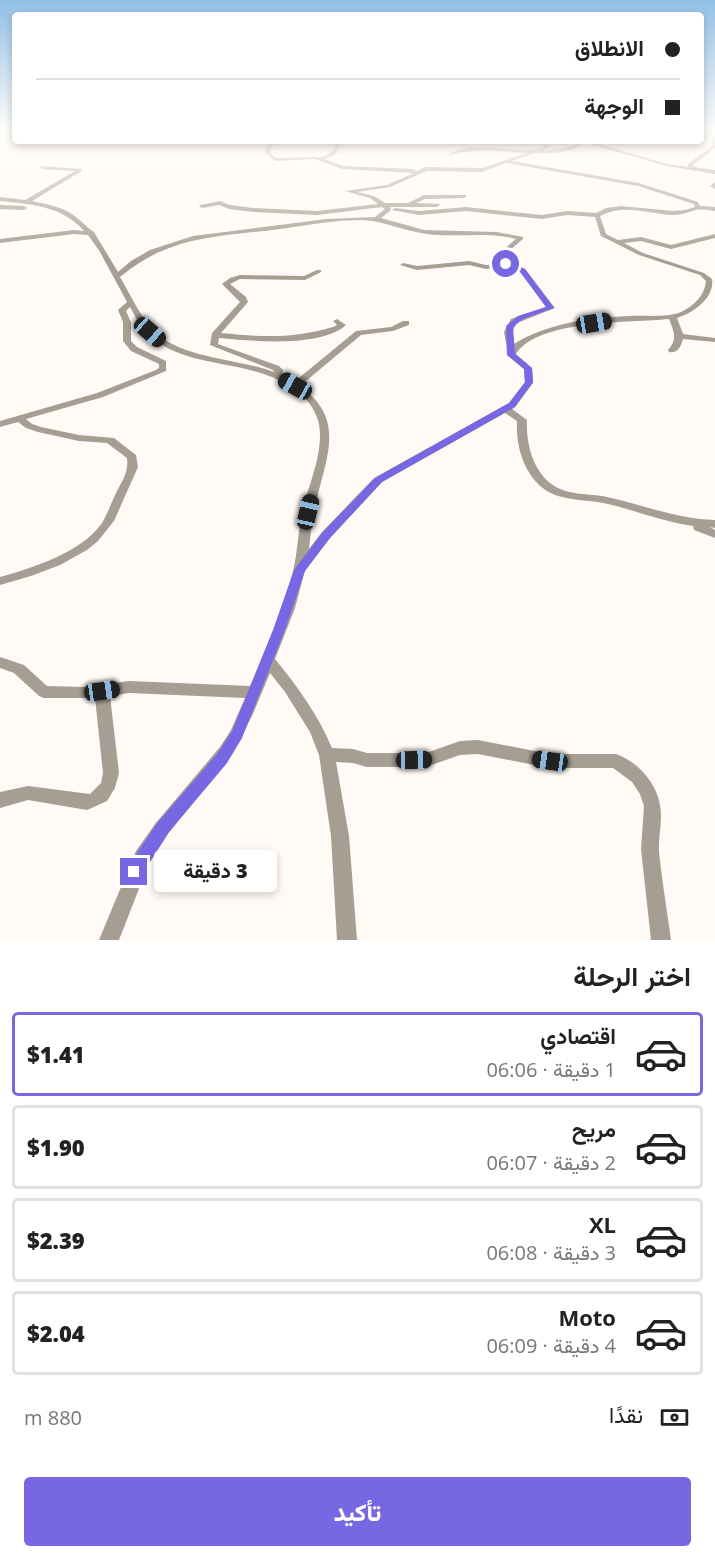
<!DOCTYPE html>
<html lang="ar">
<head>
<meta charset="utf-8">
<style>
	:root { --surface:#fff; --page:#f6f6f6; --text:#222; --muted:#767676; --line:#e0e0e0; --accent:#7867e2 }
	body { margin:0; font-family:"Open Sans",Vazirmatn,sans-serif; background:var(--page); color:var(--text); direction:rtl; height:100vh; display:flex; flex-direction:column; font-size:22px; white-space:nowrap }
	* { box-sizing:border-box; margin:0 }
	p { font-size:20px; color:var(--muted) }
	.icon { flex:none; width:33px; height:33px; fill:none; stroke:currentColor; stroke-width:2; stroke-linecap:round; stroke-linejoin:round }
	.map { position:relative; height:940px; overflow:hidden; direction:ltr }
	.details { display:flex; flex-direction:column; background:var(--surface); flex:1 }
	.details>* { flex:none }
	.guide { position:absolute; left:12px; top:12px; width:692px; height:132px; border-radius:6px; box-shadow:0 3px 9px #0003; direction:rtl; display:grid; align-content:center; height:132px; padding:0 24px; background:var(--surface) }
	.end { position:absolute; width:27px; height:27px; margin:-14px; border:8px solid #7867e2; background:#fff; box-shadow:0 0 0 3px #fff }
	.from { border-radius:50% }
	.bubble { position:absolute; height:42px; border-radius:6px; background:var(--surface); box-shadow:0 3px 9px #0003; font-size:20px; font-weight:800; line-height:42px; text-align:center; direction:rtl }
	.car { position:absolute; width:18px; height:36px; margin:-18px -9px; border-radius:8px; box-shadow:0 0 4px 2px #0007; background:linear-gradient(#222 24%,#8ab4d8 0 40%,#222 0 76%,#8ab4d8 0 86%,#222 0) }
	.guide b { display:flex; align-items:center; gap:21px; height:57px; font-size:22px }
	.guide b+b { border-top:2px solid var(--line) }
	.guide i { width:15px; height:15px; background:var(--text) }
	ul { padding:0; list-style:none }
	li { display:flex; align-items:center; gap:18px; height:84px; margin:0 12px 9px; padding:0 12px; border:3px solid var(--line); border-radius:6px }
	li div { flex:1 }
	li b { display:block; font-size:22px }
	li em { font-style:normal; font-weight:800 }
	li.active { border-color:var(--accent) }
	li>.icon { width:54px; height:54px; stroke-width:1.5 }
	h2 { padding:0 24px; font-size:27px; line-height:72px }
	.pay { display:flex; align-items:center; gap:15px; height:66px; padding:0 24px; font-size:22px }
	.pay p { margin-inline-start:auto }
	.cta { display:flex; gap:12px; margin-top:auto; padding:12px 24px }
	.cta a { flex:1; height:69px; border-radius:6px; background:var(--accent); color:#fff; font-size:24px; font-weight:800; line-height:69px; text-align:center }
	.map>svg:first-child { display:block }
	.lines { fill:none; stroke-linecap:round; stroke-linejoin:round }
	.minor { fill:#a79e93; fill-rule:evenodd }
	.route { fill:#7867e2 }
</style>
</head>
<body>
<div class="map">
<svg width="715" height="940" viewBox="0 0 715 940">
	<rect width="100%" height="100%" fill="#fffaf5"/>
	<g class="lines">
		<path class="minor" d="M700,137H715V148L693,165L694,167L715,170V174L667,166L585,143L572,150L555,153H535L512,161L639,183L698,202L700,206L715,207V211C709,210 702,209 696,210C688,212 682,215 674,215C648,214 625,203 600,216L606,234L618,240L641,237L671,245L715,234V238L671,249L641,241L624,243L643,253L704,273L712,279C715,298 693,313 677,318L683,334L715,338V342L683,339C681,346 678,354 669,352L668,350C678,339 674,332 669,319C632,323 538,319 516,354L532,368L533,383L515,407L512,409L527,420C526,442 532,468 550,483C566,496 588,493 607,497C644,505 677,519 715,520V528L710,527L715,530V538L694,530L693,526C664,522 637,511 608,504C592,500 575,501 558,496C528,487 515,450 517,421L505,413L382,482L330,538L305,570L295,608L275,659C298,687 318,715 332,748L353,749L367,753H426L460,741L478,740L550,754H616C638,762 656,782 660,805C663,820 658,837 659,852C662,881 667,911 671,940H651L641,849L644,806L640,794L632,782L613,768H550L478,754L460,755L426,767H367L353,763L336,762L349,836L357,940H337L331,836L319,755L310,732L285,692L270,673L252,716L231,756L167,835L149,863L119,940H99L136,851L155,824L220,747L231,730L245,698L129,693L110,696L119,773L115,788L107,801L87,810L28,800L0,808V792L28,786L90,794L101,783L103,773L95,698H44L39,696L14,673L0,668V657L24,665L47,686L86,687L129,681L250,686C266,649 283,612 293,571C298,551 298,529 303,508C310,481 328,441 316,415C305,388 271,375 246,369C213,361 173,359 148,334C140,327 135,316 130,307L126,311L131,322V341L137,347L166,361V371L103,397L26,419L32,424L41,427L79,435L114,438L136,455L138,467L114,521L98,541L87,550L60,565L31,576L0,585V577C33,568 82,552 102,523C108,513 111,503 116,493C122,481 129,472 127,458L107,443L79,441L38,432L26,428L18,422L0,427V421L97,393L156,370L159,368V364L131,351L123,341V322L118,310L127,302L100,252L88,235L74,234L0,243V239L74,230L84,231C63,206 30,204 0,201V197L25,200L75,171L42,169L40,166L82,169V171L32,201C45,204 59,206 70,213C79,218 86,227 94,232L118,272L131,261L150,250L193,236L326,219L375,217L385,209L382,207L317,215L254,212L229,209L219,205L202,208L199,206L200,205L220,201L230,205L254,208L317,211L378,204L370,198L345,191L387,185L414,173L343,169L315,159L275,161L265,152C267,144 271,141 279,141L271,147L269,152L276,158L315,157C324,159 331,153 336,146L333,141H337L340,146L335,155L324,159L343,166L414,169L416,171L426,167L482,168L527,153C500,151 476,148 450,155L448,154C480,138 514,157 545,147L537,141H542L551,147L543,151L569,147L581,141H589L667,164L688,167V164L711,147L712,139H700ZM506,163L638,186L694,204L695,207L685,210L673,211L621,206L606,208L596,213L567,211L542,215L466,207L419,211L395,208L392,210L419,215L466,211L542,219L567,215L595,217L601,236L639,255L700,275L706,281C705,295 694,306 681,312C666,318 647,315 631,316C593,317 547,323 514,344L512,332L517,323L555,308L525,269L512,262L510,250L523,239V237L497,232L424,230L381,218L391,210L390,207H437L440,205L439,204L416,203L425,199L464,198L466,197V195H424L408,203H385L374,196L357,192L390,187L427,171L482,172ZM363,220C387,222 404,231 427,234C457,238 487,231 516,239L504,249L505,263L486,265L469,261L417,266L403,263L400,265L417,270L469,265L486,269L512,266L521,271L546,307L511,319L504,332L508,353L507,355L524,369L525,383L509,403L374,478L322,532L309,549C311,531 313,512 318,494C329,451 343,417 300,386L361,335L393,331L409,325V321H403L391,327L356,331L294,382L282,375L283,370L279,366L218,344L219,338C251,341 321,348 346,325L337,319L333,321L337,325L333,327C293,339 262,337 221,333L248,302L246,297L230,284L240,279L305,280L321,272V270H317L304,276L240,275L230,278L222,284L240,302L212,333L210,345L273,370L274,372C237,358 179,359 152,329C139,314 130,294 120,277C170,235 220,237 280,229C308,225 335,220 363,220Z
			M715,182V189L710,186Z
			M0,205L24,206L27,208L24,210L0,209Z"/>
	</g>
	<linearGradient id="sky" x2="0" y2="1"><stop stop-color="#92bfe6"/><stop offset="0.5" stop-color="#fffdfa"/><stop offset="1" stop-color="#fffdfa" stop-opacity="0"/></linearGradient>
	<rect width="715" height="261" fill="url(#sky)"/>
	<path class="route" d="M506,262L525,269L554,308L523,319L513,327L515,354L532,368L533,382L515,407L382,482L330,538L305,571L285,630L242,738L227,763L169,832L140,878L134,880L128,878L126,872L128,866L158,822L217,754L232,731L273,630L294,570L322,533L375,478L509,403L525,382L524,369L507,355L506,326L518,316L546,307L520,272L503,265Z"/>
</svg>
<i class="end from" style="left:506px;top:264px"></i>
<i class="end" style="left:134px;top:872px"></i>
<div class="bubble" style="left:154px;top:850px;width:123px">3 دقيقة</div>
<i class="car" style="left:594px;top:323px;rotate:81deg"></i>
<i class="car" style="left:150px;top:332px;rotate:131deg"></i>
<i class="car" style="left:295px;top:386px;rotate:299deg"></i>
<i class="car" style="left:308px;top:512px;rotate:13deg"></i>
<i class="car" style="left:102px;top:691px;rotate:82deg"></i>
<i class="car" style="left:414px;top:760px;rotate:89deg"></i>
<i class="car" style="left:550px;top:761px;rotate:278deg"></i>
<div class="guide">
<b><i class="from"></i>الانطلاق</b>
<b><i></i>الوجهة</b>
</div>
</div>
<section class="details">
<h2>اختر الرحلة</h2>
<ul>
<li class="active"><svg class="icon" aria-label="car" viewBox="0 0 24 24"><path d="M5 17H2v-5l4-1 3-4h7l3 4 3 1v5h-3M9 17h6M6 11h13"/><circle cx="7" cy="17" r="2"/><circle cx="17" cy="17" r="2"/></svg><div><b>اقتصادي</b><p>1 دقيقة · 06:06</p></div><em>$1.41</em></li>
<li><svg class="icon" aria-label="car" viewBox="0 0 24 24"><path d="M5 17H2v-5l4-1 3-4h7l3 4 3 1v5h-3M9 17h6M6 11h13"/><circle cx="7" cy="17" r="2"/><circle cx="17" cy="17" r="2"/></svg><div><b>مريح</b><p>2 دقيقة · 06:07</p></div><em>$1.90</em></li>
<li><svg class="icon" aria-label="car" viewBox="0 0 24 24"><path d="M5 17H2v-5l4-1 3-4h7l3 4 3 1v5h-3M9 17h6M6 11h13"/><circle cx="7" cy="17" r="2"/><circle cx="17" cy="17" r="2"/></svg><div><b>XL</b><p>3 دقيقة · 06:08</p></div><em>$2.39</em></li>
<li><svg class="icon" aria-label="car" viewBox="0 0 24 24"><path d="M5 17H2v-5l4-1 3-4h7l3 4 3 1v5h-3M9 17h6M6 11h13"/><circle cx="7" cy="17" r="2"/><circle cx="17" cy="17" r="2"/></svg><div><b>Moto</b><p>4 دقيقة · 06:09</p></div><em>$2.04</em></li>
</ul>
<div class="pay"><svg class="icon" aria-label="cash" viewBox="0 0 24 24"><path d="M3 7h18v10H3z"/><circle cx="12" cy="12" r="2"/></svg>نقدًا<p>880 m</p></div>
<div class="cta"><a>تأكيد</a></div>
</section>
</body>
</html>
